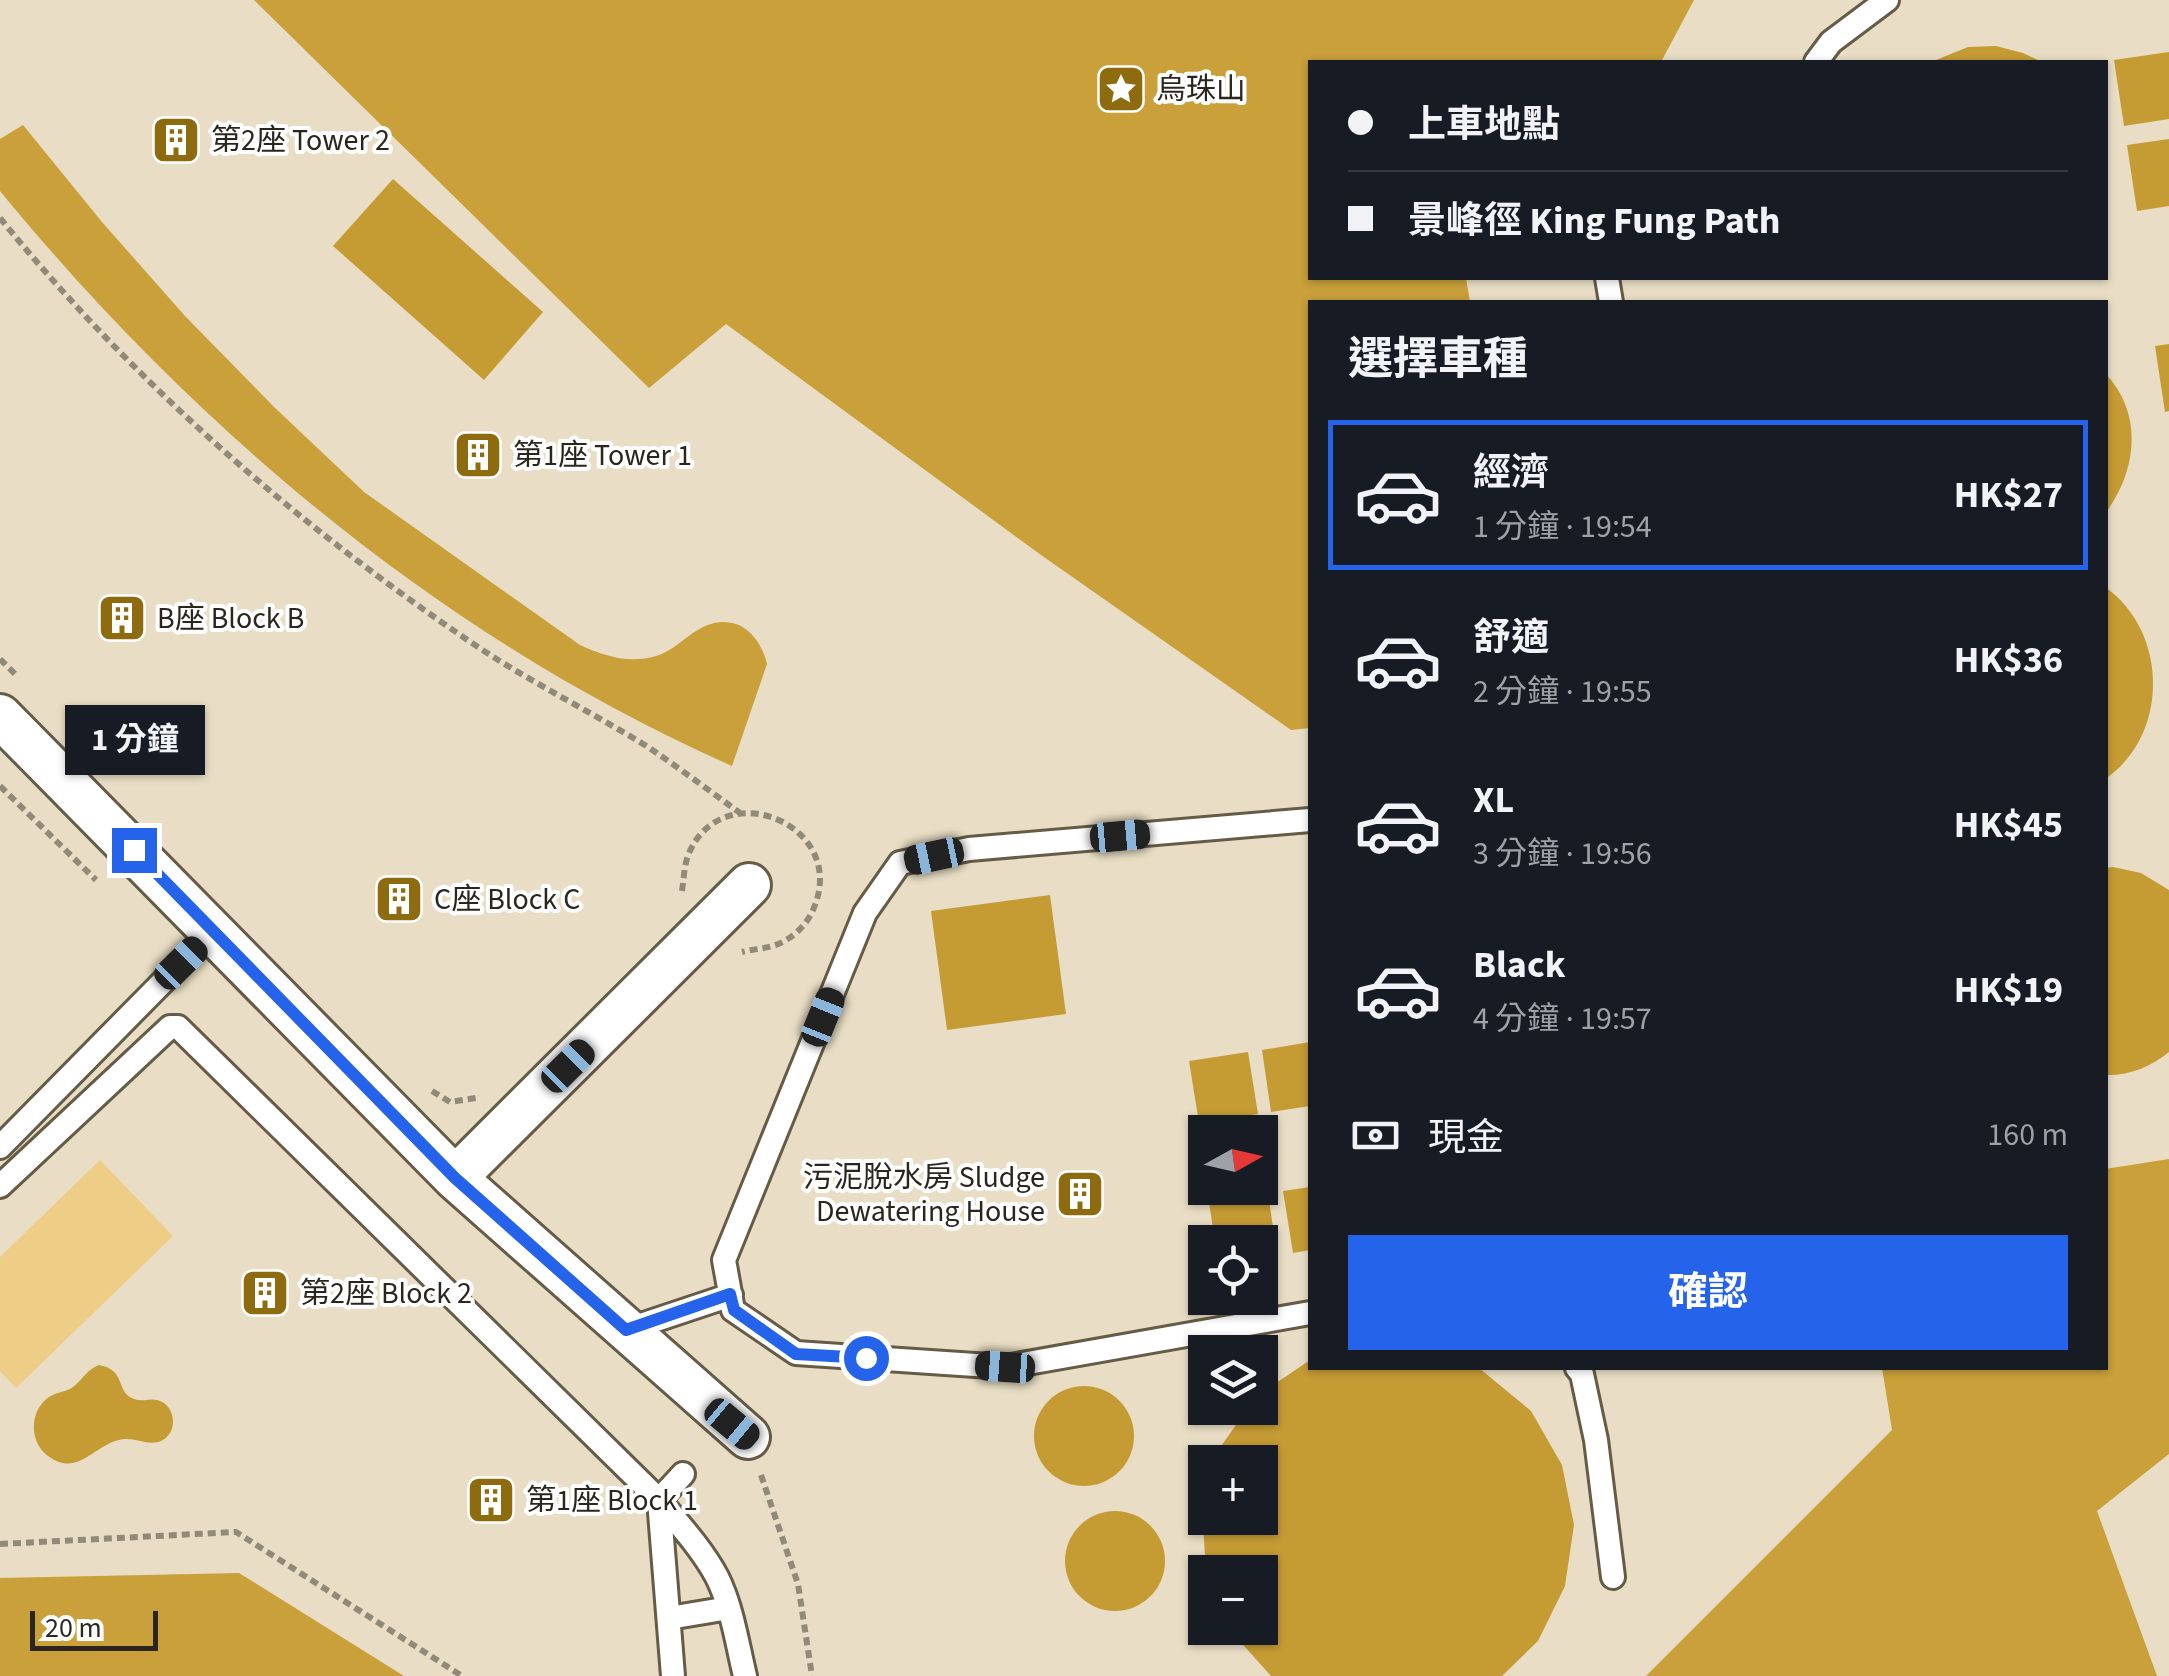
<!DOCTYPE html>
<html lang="zh-TW">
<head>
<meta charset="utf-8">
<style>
	:root { --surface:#171b24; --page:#242831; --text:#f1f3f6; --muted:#9ea1a6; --line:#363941; --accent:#2563eb }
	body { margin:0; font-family:"Source Sans 3","Noto Sans TC",sans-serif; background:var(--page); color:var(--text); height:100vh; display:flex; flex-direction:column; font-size:38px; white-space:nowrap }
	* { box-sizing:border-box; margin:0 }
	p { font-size:32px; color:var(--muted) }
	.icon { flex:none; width:55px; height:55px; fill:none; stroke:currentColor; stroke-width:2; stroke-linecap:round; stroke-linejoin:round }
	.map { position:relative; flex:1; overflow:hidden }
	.panel { position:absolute; left:1308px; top:300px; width:800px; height:1070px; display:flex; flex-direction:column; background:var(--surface); border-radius:0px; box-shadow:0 2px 8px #0004 }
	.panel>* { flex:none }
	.hud { position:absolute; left:1308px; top:60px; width:800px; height:220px; border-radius:0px; box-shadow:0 2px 8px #0004; display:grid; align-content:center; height:220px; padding:0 40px; background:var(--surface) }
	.needle { width:65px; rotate:82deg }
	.tools { position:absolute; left:1188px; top:1115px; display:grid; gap:20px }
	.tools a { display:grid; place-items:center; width:90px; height:90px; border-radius:0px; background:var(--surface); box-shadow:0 2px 8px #0004; font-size:50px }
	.scale { position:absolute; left:30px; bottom:25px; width:128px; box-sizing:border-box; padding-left:10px; border:5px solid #2b261d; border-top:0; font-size:28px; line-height:35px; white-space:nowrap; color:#2b261d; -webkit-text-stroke:8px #fff; paint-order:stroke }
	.end { position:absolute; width:45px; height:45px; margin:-22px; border:12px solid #2563eb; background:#fff; box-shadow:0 0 0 5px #fff }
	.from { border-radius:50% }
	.bubble { position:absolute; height:70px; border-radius:0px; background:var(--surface); box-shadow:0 2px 8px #0004; font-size:32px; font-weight:700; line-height:70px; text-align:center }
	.car { position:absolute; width:30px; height:60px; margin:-30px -15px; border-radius:12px; box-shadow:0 0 8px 2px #0007; background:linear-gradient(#222 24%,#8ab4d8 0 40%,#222 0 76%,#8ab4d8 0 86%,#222 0) }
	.hud b { display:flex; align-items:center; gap:35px; height:95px; font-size:38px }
	.hud b+b { border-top:2px solid var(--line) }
	.hud i { width:25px; height:25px; background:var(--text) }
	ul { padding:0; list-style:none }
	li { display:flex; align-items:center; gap:30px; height:150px; margin:0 20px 15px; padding:0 20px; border:5px solid transparent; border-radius:0px }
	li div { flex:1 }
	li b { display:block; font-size:38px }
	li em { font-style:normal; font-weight:700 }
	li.on { border-color:var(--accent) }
	li>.icon { width:90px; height:90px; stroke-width:1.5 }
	h2 { padding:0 40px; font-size:45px; line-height:120px }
	.pay { display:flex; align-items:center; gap:25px; height:110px; padding:0 40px; font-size:38px }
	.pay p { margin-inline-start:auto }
	.action { display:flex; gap:20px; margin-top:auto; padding:20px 40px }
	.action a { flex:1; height:115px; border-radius:0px; background:var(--accent); color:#fff; font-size:40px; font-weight:700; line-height:115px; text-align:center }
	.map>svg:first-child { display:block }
	.green { fill:#eecd86 }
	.forest { fill:#c9a03a }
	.water { fill:#c59b34 }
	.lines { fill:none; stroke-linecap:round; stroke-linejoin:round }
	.lane-casing { stroke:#655b46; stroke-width:28 }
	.street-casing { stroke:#655b46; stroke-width:48 }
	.path { stroke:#928a78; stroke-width:6; stroke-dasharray:8 5; stroke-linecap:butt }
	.lane { stroke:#fff; stroke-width:22 }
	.street { stroke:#fff; stroke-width:42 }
	.route { stroke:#2563eb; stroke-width:12 }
	.labels { text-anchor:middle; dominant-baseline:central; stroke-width:8; stroke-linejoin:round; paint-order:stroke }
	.poi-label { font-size:30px; fill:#2b261d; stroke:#fff; text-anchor:start }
</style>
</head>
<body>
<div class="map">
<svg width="2169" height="1676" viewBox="0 0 2169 1676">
	<rect width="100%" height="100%" fill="#e9dec5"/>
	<path class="green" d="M100,1160L173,1236L16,1388L0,1371V1257Z"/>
	<path class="forest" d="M254,0H1694L1661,62H1310V278H1466L1470,302H1310V728L1291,730L1041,555L726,324L649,388Z
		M23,125L102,222L185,316L273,406L364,492L580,645C604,656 629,664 656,656C677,650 690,630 711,624C741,615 761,638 767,664L732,766C446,640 197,431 0,191V139Z
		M2169,1159V1454L2097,1511L2157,1676H1646L1892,1430L1882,1368H2105V1169Z
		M239,1573L404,1676H0V1578Z"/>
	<path class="water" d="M1996,46L2023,53L2042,62H1931L1968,47Z
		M2169,52V119L2124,126L2114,60Z
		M2169,139V206L2137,211L2127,145Z
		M393,179L543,312L484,380L333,246Z
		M2169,344V411L2165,412L2155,346Z
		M2105,373C2144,414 2137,471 2105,514Z
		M2105,587C2169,632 2169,736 2105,779Z
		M2113,867L2141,873L2169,890V1052C2151,1067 2128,1076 2105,1075V868Z
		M1050,895L1066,1014L947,1030L931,911Z
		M1310,1042V1106L1271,1112L1262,1050Z
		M1248,1052L1258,1114L1199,1123L1189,1061Z
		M1310,1187V1250L1293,1253L1283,1191Z
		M1268,1193L1277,1255L1260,1258V1242H1215L1209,1202Z
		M1310,1360V1368H1479L1531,1411L1562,1465L1574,1525L1565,1586L1538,1641L1502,1676H1271L1228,1628H1260V1572H1206L1202,1508L1205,1496V1518H1260V1462H1215L1219,1449L1248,1408H1260V1394Z
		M99,1365C127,1370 115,1392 134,1399C142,1402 150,1398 157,1400C176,1404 179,1433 161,1441C149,1446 137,1438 124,1439C95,1442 79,1479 48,1456C29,1442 29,1411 49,1397C55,1393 63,1392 70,1389C82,1382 85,1370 99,1365Z
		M1034 1436a50 50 0 1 1 100 0a50 50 0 1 1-100 0Z
		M1065 1561a50 50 0 1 1 100 0a50 50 0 1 1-100 0Z"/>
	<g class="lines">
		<g class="lane-casing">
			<path id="lane" d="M1816,62L1831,42L1887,0
				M1607,278L1611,302
				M1310,820L969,849L900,863L865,913L724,1260L733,1310L796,1353L1005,1367L1310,1313
				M0,1147L214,930
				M0,1186L170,1027H178L659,1500C679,1524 702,1549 717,1577C732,1607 737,1643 745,1676
				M626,1330L731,1295
				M1577,1368L1582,1374L1596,1440L1613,1577
				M669,1618L729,1608
				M673,1676L659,1500L683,1474"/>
		</g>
		<g class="street-casing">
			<path id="street" d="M0,716L455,1178L748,1437
				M455,1178L749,885"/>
		</g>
		<path class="path" d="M0,218C134,383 296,524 472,643C528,681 590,711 648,747C679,768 710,791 740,813
			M0,659L17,676
			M0,786L96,880
			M682,891C684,878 684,865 689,853C723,774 846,824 815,905C810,919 800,932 786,940C772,949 757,948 742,952
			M432,1091L450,1102L476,1098
			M761,1475L798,1584L812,1676
			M0,1544L236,1532L462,1676"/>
		<use href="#lane" class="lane"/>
		<use href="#street" class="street"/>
	</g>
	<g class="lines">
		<path class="route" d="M134,850L455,1178L626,1330L730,1294L734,1310L796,1354L866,1358"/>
	</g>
	<defs>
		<g id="sight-square" transform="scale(2.5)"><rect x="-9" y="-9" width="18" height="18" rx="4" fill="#8d6b0e" stroke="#fff"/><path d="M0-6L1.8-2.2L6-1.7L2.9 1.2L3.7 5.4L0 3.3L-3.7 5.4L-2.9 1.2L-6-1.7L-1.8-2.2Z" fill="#fff"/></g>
		<g id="building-square" transform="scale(2.5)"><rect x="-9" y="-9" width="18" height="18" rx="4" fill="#8d6b0e" stroke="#fff"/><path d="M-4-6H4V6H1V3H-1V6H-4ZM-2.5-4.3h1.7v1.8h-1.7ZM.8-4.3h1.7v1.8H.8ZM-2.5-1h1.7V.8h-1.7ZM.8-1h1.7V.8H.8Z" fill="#fff"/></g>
	</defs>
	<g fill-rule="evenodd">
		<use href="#sight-square" x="1121" y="89"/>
		<use href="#building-square" x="176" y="140"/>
		<use href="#building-square" x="478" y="455"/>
		<use href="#building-square" x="122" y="618"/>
		<use href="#building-square" x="399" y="899"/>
		<use href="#building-square" x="1080" y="1194"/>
		<use href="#building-square" x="265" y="1293"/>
		<use href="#building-square" x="491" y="1500"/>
	</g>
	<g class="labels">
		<g class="poi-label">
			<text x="1156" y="89">烏珠山</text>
			<text x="211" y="140">第2座 Tower 2</text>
			<text x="513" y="455">第1座 Tower 1</text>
			<text x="157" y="618">B座 Block B</text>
			<text x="434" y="899">C座 Block C</text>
			<text x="1045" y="1177" text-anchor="end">污泥脫水房 Sludge<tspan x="1045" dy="34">Dewatering House</tspan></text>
			<text x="300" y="1293">第2座 Block 2</text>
			<text x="526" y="1500">第1座 Block 1</text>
		</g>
	</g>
</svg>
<div class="tools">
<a><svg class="needle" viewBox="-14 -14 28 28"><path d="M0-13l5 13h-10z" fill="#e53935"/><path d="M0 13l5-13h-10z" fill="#9ea1a6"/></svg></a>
<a><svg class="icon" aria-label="locate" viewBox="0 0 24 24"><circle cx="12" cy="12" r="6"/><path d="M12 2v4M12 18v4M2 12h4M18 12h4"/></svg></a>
<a><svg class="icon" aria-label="layers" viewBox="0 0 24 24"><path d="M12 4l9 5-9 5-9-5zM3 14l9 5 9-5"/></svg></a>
<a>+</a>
<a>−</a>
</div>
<div class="scale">20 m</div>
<i class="end from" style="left:866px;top:1358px"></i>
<i class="end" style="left:134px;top:850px"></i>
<div class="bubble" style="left:65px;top:705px;width:140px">1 分鐘</div>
<i class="car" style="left:1120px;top:836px;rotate:85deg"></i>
<i class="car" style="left:934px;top:856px;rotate:258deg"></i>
<i class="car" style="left:181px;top:963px;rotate:45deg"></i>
<i class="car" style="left:823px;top:1017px;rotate:22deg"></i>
<i class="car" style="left:568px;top:1066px;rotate:45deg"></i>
<i class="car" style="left:1005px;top:1367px;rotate:274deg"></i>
<i class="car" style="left:732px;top:1424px;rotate:130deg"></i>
<div class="hud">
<b><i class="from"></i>上車地點</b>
<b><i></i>景峰徑 King Fung Path</b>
</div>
<section class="panel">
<h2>選擇車種</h2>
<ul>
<li class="on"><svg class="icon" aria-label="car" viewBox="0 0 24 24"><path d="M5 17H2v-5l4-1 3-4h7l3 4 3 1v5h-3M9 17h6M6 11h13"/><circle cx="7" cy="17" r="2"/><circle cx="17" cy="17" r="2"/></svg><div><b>經濟</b><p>1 分鐘 · 19:54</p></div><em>HK$27</em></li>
<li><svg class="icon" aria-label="car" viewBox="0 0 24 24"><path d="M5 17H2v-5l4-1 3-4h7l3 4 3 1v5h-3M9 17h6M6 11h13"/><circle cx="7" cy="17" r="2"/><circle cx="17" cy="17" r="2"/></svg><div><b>舒適</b><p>2 分鐘 · 19:55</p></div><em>HK$36</em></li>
<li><svg class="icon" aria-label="car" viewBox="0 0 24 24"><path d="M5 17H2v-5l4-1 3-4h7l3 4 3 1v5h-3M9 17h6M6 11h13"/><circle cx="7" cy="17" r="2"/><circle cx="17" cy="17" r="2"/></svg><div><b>XL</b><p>3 分鐘 · 19:56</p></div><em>HK$45</em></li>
<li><svg class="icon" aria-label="car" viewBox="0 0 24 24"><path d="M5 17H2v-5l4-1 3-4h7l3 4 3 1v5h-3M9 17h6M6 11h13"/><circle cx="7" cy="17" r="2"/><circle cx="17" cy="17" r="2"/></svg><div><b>Black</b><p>4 分鐘 · 19:57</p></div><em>HK$19</em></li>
</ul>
<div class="pay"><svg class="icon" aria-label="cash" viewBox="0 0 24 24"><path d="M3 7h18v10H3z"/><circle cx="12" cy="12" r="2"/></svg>現金<p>160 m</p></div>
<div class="action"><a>確認</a></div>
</section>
</div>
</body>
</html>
